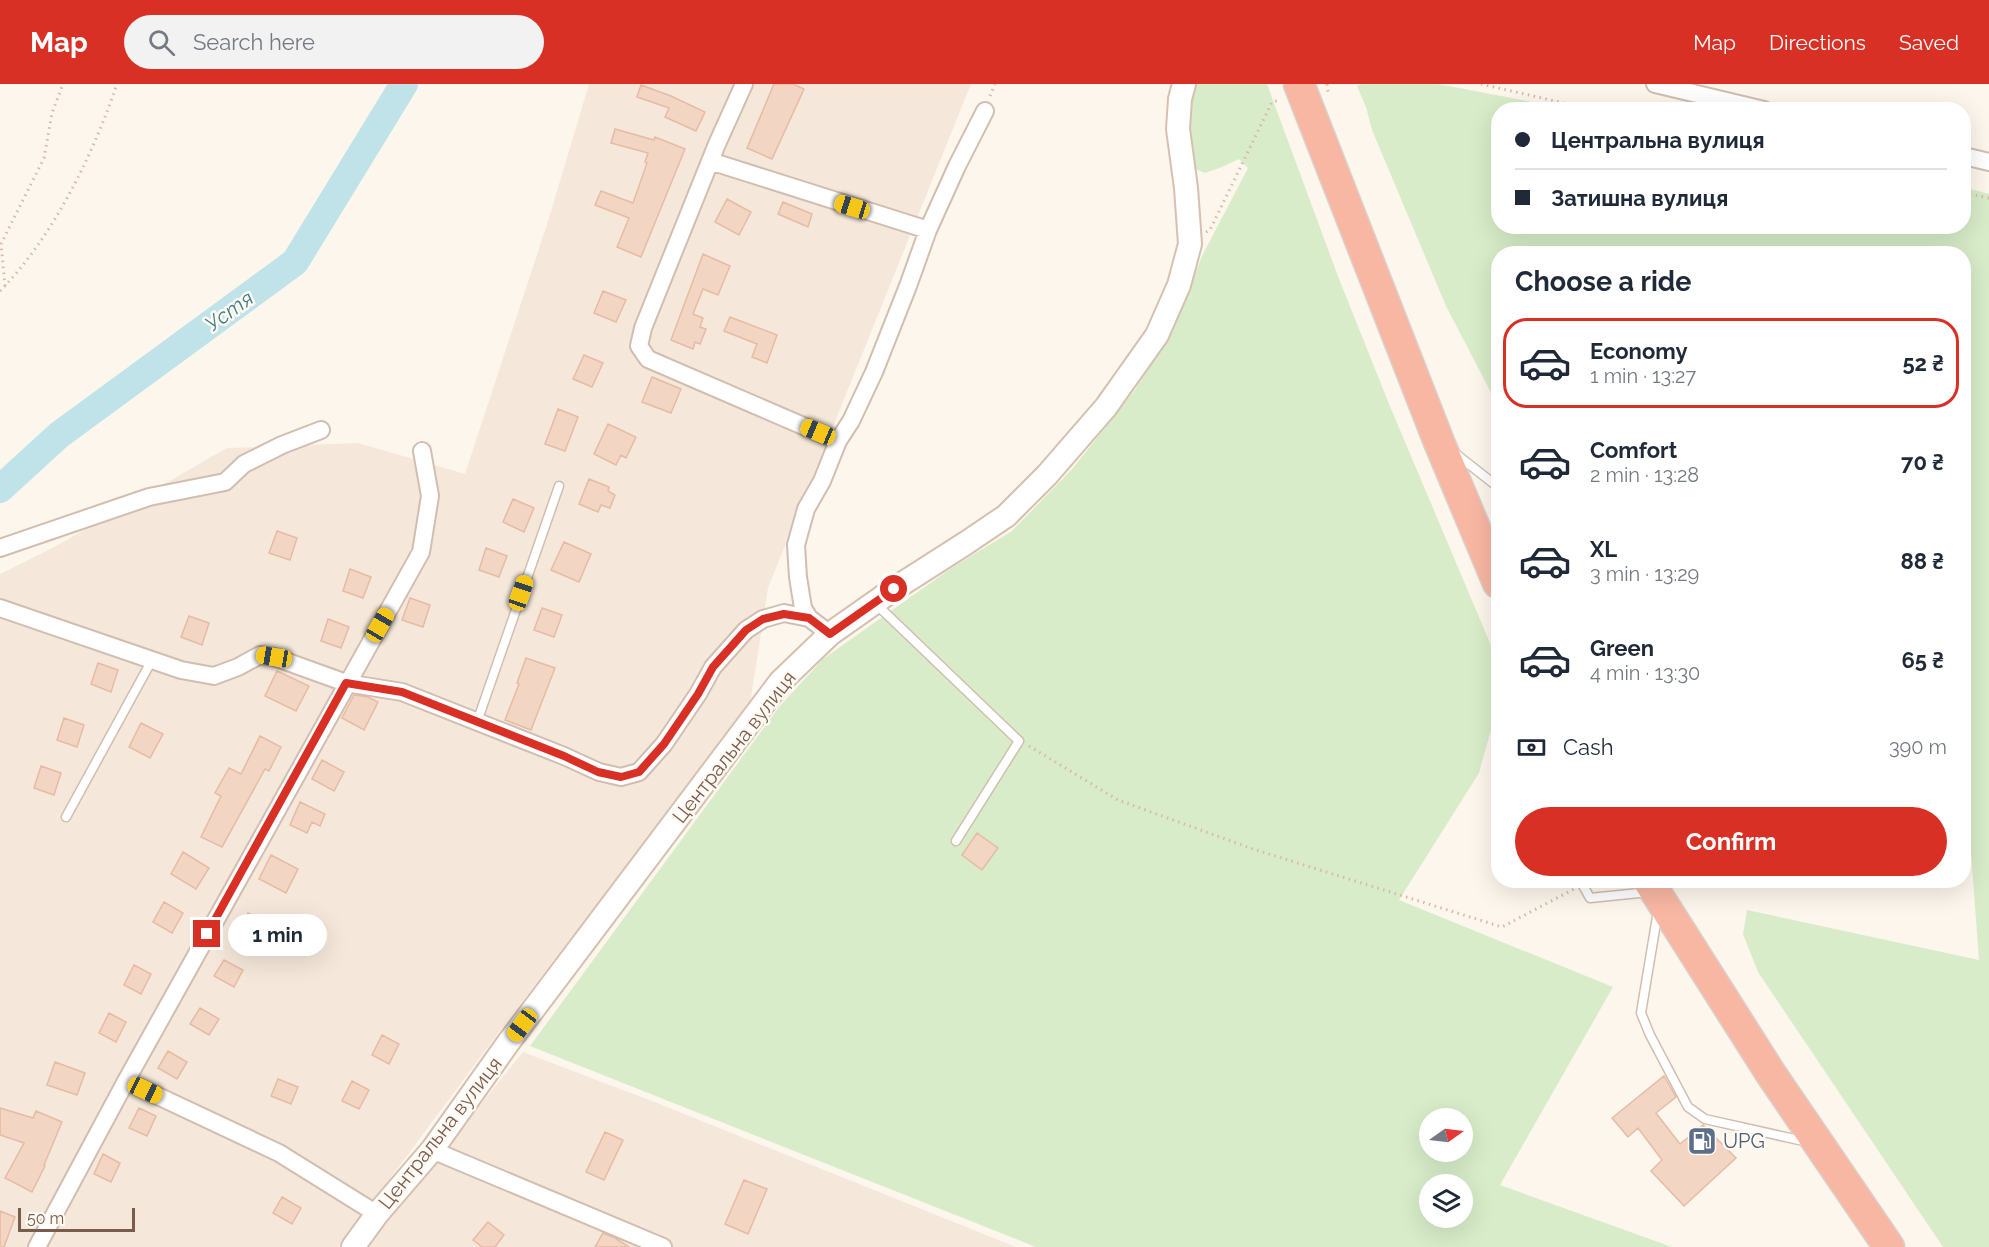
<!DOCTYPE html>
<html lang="en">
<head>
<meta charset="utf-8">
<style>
	:root { --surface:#fff; --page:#f2f2f3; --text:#1f2937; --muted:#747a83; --line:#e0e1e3; --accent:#d93025 }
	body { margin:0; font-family:Raleway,sans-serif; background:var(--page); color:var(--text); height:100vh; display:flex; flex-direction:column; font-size:22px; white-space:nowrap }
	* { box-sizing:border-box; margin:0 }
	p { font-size:20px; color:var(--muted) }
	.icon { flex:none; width:33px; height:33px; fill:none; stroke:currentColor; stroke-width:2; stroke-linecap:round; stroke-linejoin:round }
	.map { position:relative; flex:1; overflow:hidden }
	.drawer { position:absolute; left:1491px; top:162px; width:480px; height:642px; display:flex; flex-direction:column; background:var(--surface); border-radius:24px; box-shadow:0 6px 24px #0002 }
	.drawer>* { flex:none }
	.guide { position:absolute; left:1491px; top:18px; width:480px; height:132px; border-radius:24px; box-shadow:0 6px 24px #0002; display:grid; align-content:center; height:132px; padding:0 24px; background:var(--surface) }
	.needle { width:39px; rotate:76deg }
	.controls { position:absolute; left:1419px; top:1024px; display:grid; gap:12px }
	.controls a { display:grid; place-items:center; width:54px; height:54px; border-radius:50%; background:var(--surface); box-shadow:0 6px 24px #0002; font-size:30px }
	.scale { position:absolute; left:18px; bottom:15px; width:117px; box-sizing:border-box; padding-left:6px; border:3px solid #7a5c4d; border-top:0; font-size:16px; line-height:21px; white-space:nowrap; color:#7a5c4d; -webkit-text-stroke:4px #fffaf3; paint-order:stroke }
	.end { position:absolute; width:27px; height:27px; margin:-14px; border:8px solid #d93025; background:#fff; box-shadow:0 0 0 3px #fff }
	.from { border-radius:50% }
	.bubble { position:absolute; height:42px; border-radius:21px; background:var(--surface); box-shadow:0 6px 24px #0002; font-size:20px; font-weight:700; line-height:42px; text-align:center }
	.car { position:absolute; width:18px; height:36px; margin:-18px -9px; border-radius:8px; box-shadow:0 0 4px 2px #0007; background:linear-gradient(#f5c518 24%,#345 0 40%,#f5c518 0 76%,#345 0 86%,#f5c518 0) }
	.guide b { display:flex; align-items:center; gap:21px; height:57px; font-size:22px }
	.guide b+b { border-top:2px solid var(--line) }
	.guide i { width:15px; height:15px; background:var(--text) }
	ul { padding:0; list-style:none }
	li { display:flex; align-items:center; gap:18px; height:90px; margin:0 12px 9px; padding:0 12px; border:3px solid transparent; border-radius:24px }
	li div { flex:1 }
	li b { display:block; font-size:22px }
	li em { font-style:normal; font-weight:700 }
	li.active { border-color:var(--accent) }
	li>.icon { width:54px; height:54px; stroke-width:1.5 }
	h2 { padding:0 24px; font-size:27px; line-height:72px }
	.pay { display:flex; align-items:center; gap:15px; height:66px; padding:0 24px; font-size:22px }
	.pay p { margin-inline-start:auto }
	.primary-button { display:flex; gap:12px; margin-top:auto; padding:12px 24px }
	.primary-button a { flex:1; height:69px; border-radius:36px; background:var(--accent); color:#fff; font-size:24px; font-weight:700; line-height:69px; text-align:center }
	header { display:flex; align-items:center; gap:36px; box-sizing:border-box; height:84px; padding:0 30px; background:var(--accent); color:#fff }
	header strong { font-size:28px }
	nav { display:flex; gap:33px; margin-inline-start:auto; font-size:21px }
	.search { width:420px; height:54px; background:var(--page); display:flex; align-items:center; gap:15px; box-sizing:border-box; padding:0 21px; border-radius:33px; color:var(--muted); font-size:22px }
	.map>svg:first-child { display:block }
	.residential { fill:#f5e8da }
	.green { fill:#d8ecc9; fill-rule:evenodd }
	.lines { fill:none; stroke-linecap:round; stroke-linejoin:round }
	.river { stroke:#bfe3e8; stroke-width:28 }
	.building { fill:#f3d5c3; stroke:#e6bba3; stroke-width:1.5 }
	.lane-casing { stroke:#d1beb0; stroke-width:11 }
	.street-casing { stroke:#d1beb0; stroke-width:20 }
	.secondary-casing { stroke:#d6c0b0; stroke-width:26 }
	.highway-casing { stroke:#dad1cd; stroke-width:33 }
	.path { stroke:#d9b8a5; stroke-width:3; stroke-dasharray:1.5 4.5; stroke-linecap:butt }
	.lane { stroke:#fff; stroke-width:8 }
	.street { stroke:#fff; stroke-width:16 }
	.secondary { stroke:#fff; stroke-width:22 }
	.highway { stroke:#f7b7a3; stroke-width:30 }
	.route { stroke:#d93025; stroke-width:8 }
	.labels { text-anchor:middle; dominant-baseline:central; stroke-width:5; stroke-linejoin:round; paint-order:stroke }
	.street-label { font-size:20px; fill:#7a5c4d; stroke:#fffaf3 }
	.service-label { font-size:20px; fill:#4e5e75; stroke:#fffaf3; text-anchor:start }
	.water-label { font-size:21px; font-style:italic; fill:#437c86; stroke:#fffaf3 }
</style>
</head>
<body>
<header>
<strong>Map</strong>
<div class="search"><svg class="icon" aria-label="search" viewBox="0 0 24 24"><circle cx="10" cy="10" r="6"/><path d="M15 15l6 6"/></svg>Search here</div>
<nav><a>Map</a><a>Directions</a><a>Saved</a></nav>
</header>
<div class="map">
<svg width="1989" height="1163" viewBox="0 0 1989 1163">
	<rect width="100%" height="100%" fill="#fdf6ec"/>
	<path class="residential" d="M589,0H971L768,504L750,620L505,940L339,1163H0V490L56,462L227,364L358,359L465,390L548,137Z
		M523,968L652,1017L1016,1163H368L388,1135Z"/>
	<path class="green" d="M1193,0H1267L1339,195L1389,320L1498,578V620L1479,689L1399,816L1613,903L1500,1101L1672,1163H1036L530,962L779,623L823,575L953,483L1012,447L1073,384L1135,306L1173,246L1202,172L1248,84L1239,75L1222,83L1205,89L1195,85C1189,55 1186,29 1193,0ZM1430,1035H1462V1068H1430ZM1430,1101H1462V1134H1430Z
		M1361,0H1438L1569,25L1498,26V142H1964V103L1989,110V1163H1943L1758,888L1743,850L1747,826L1979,876L1964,674V170H1498V322L1446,222L1372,46L1366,23L1357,2Z"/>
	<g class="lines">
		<path class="river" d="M0,405L59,351L295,178L404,0"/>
	</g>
	<path class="building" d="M774,0H793L804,5L772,75L747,64Z
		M641,1L671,12L705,28L696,47L665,33L669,24L637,13Z
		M615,45L654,56L655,53L685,65L641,173L617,163L629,134L595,121L601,107L633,119L647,79L645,78L648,69L611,59Z
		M727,115L751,128L739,151L715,138Z
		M783,118L812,130L808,143L778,130Z
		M703,170L730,182L718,211L703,205L693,230L703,234L700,243L706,245L700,260L695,258L693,265L671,256Z
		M603,207L626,216L616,238L594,229Z
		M730,233L777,251L767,279L752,273L757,260L724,247Z
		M584,271L603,279L592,303L573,295Z
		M652,293L681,305L671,329L642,318Z
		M558,325L578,333L565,367L545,360Z
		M608,340L636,353L626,374L621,371L616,381L594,370Z
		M589,395L609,403L608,407L615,411L610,424L601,421L598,428L579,420Z
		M513,415L534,424L524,448L503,438Z
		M277,447L297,454L290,476L269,469Z
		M564,458L591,470L579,498L551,486Z
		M486,464L507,472L499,493L479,486Z
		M350,485L371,493L363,514L343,507Z
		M410,514L430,521L423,543L402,536Z
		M542,524L562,531L554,553L534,546Z
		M189,532L209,539L202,561L181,553Z
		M328,535L349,543L341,564L321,557Z
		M526,574L555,584L531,646L505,636L519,600L517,599Z
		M98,579L118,586L111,608L91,600Z
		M277,587L309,602L296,627L265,612Z
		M354,611L368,613L378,618L364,646L342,634Z
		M64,634L84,641L77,663L57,656Z
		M141,639L163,650L150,674L129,663Z
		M260,652L281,663L269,687L265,685L222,763L201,753L221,712L215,709L229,684L241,690Z
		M322,676L344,688L334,707L312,695Z
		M41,682L61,689L54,711L34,704Z
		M300,718L325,730L320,742L312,738L307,749L290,741Z
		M977,749L998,764L982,786L962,771Z
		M183,768L209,784L196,805L171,790Z
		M271,771L298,785L286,809L259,795Z
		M164,818L183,829L172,849L153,838Z
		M248,829L268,839L258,856L239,845Z
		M224,876L243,886L234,903L214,892Z
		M134,881L151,890L141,910L124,901Z
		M200,924L219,935L209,951L190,940Z
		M109,929L126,938L116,958L99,949Z
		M382,951L399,960L389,980L372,971Z
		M168,967L187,978L177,995L158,984Z
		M55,978L85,989L77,1011L47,1001Z
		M1664,992L1676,1013L1656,1029L1680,1060L1703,1041L1736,1074L1684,1122L1651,1087L1662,1076L1638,1044L1628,1053L1612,1034Z
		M278,995L298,1003L291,1020L271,1012Z
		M352,997L369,1006L359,1025L342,1017Z
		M0,1024L33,1034L36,1027L62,1038L44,1081L45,1082L32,1108L5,1094L24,1059L0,1051Z
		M139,1024L156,1032L147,1052L129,1044Z
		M605,1048L623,1056L604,1096L586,1088Z
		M103,1070L120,1079L111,1098L94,1090Z
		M744,1096L767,1105L748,1150L725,1140Z
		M282,1113L301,1124L292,1140L273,1129Z
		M0,1127L15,1133L4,1163H0Z
		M488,1138L504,1151L495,1163H482L473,1156Z
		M603,1149L615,1154L629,1163H595Z"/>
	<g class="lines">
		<g class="lane-casing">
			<path id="lane" d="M1456,370L1498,403
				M876,520L1019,657L956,757
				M477,638L559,402
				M66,733L152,576
				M1580,796L1590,814L1649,808
				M1658,827L1641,929L1650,951L1688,1023L1705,1035L1808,1058"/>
		</g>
		<g class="street-casing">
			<path id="street" d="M744,0L717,60L643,244L639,262L648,275L838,357
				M1655,0L1764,26
				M1964,72L1989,78
				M710,77L928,146
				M0,464L149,413L225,398L244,380L282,361L321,346
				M0,524L181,586L214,592L238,583L260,571L274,573L346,599L402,608L564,672L599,688L621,693L639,688L664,660L698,610L713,583L746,546L763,535L784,529L809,534L830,550
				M809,534L803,524L798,493L796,461L806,425L822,397L838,357L851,337L874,288L908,202L928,146L957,82L985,27
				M126,997L279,1069L377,1130
				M432,1066L663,1163
				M37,1163L126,997L421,468L430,412L422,367"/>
		</g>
		<g class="secondary-casing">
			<path id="secondary" d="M353,1163L377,1130L432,1066L508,959L780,598L830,550L894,505L966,459L1006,432L1047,391L1106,323L1157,251L1179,201L1190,160L1186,104L1178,45L1180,15L1184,0"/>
		</g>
		<g class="highway-casing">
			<path id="highway" d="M1299,0L1439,358L1498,499
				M1648,796L1771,990L1889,1163"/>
		</g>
		<path class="path" d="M1327,0L1328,8
			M1481,0L1594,26
			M990,12L995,0
			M1964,109L1989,114
			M1206,148L1210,146L1272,18L1280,16
			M5,202L1,160L44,74L52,29L63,0
			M0,207C53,153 93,71 117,0
			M1029,662L1118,716L1253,765L1502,843L1574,805"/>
		<use href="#lane" class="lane"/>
		<use href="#street" class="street"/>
		<use href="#secondary" class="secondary"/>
		<use href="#highway" class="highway"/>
	</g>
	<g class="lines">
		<path class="route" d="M207,850L346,599L402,608L564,672L598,688L621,693L639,688L664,660L698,610L713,583L746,546L763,535L784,530L809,534L830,550L894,505"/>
	</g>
	<defs>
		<g id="fuel-square" transform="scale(1.5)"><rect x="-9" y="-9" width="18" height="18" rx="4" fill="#5c6f8a" stroke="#fffaf3"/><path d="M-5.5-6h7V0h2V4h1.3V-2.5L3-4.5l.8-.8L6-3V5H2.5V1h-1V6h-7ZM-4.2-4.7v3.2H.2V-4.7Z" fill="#fff"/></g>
	</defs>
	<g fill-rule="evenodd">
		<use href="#fuel-square" x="1702" y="1057"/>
	</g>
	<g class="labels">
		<g class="street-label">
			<text transform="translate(734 663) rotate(-52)">Центральна вулиця</text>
			<text transform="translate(440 1049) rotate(-52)">Центральна вулиця</text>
		</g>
		<g class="service-label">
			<text x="1723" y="1057">UPG</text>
		</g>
		<g class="water-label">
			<text transform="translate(229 227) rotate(-36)">Устя</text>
		</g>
	</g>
</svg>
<div class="controls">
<a><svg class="needle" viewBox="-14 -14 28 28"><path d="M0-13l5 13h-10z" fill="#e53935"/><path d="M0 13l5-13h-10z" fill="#747a83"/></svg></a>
<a><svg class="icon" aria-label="layers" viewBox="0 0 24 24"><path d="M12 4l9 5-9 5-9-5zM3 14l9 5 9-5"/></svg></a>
</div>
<div class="scale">50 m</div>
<i class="end from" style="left:894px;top:505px"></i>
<i class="end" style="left:207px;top:850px"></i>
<div class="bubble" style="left:228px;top:830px;width:99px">1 min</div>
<i class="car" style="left:852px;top:123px;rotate:287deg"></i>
<i class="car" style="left:818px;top:348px;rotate:293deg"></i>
<i class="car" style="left:521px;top:509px;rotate:19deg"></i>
<i class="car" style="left:380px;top:541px;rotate:30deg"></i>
<i class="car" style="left:274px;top:573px;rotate:279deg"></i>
<i class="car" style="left:522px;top:941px;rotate:217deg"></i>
<i class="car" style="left:145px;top:1006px;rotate:115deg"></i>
<div class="guide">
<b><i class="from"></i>Центральна вулиця</b>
<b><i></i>Затишна вулиця</b>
</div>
<section class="drawer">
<h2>Choose a ride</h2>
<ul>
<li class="active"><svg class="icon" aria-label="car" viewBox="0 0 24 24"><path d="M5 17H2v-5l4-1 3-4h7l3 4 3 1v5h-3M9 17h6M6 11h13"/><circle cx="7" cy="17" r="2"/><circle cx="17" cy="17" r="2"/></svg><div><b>Economy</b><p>1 min · 13:27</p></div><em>52 ₴</em></li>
<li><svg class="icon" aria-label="car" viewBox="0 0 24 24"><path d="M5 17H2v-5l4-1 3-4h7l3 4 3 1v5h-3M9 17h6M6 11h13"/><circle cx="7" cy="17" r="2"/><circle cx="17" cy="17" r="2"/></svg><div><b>Comfort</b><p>2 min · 13:28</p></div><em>70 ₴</em></li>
<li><svg class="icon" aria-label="car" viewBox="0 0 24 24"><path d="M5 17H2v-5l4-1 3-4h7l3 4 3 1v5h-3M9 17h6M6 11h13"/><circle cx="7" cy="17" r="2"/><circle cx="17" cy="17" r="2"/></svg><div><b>XL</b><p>3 min · 13:29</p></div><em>88 ₴</em></li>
<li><svg class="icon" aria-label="car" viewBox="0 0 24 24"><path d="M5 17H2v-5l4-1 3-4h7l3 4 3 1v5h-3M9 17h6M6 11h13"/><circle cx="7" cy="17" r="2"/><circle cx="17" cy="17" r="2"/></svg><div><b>Green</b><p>4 min · 13:30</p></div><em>65 ₴</em></li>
</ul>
<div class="pay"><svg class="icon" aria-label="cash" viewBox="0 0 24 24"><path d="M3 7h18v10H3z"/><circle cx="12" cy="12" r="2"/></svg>Cash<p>390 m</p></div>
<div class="primary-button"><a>Confirm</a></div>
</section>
</div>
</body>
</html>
